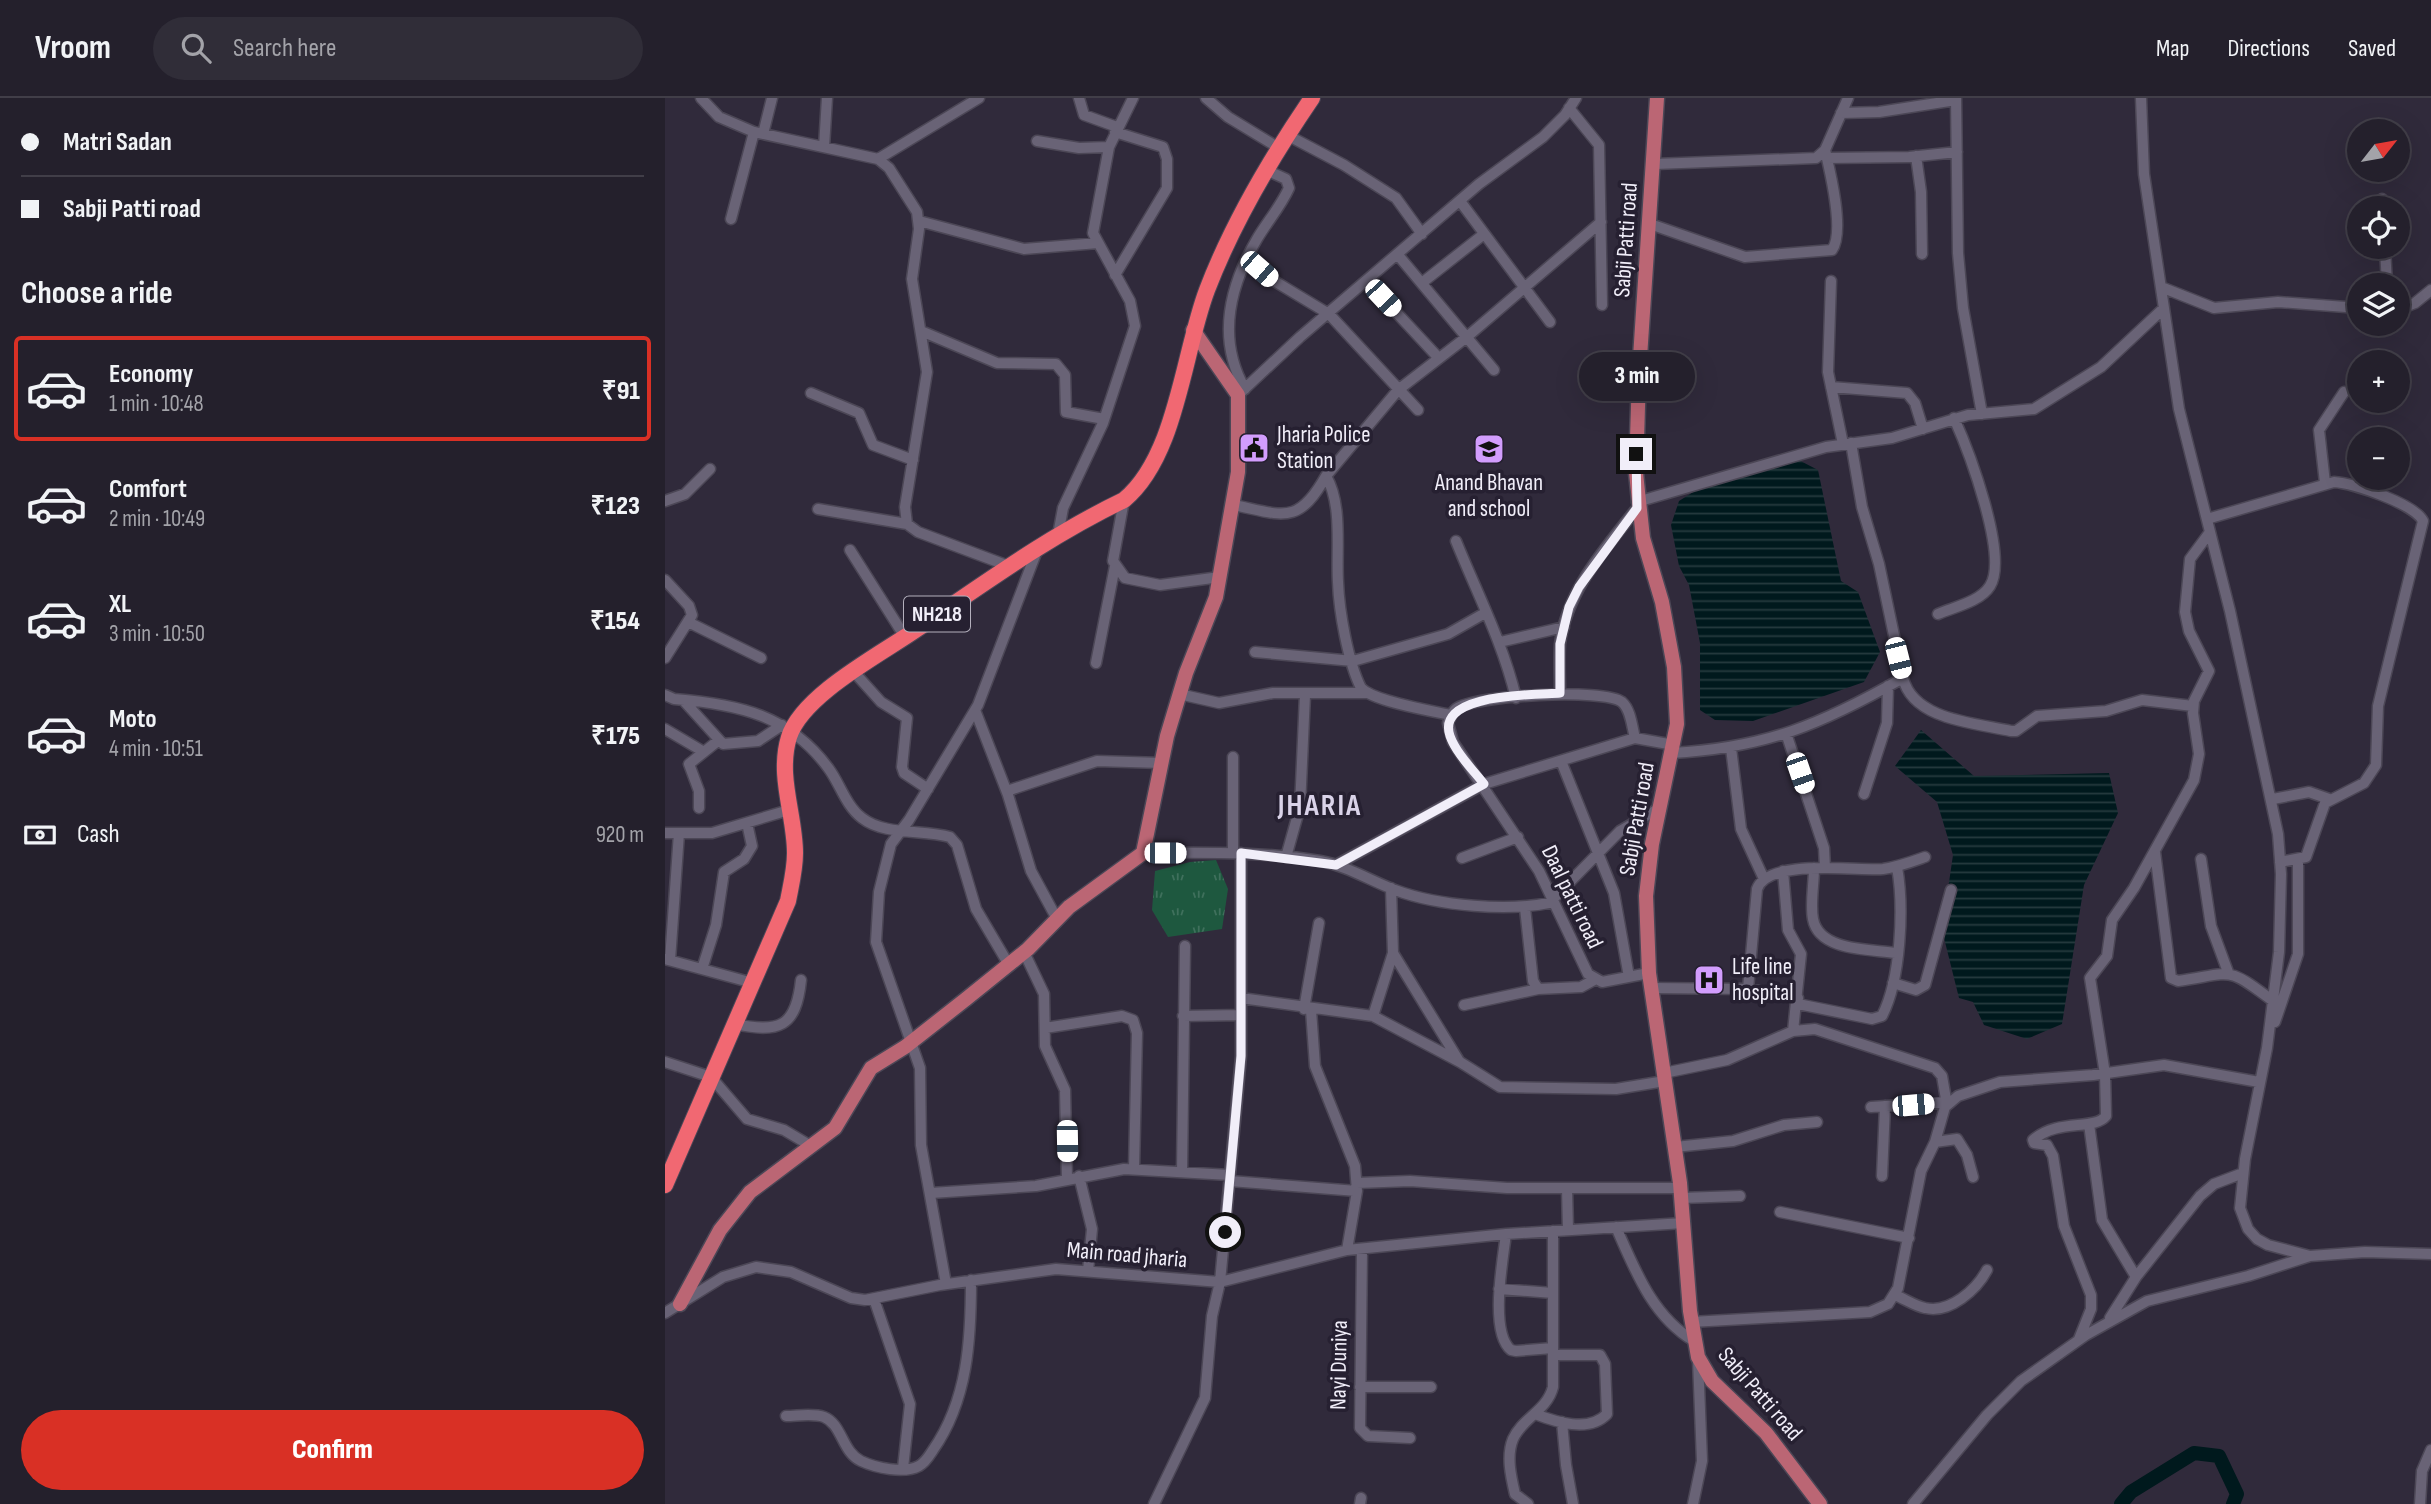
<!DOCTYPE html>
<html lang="en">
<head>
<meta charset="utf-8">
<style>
	:root { --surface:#24202c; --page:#302d38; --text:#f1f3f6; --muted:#a3a3a9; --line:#413e48; --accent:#d93025 }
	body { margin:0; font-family:"Sofia Sans Condensed",sans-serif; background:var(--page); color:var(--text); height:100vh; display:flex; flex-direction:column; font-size:26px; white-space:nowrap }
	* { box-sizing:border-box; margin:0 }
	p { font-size:23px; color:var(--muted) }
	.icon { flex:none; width:38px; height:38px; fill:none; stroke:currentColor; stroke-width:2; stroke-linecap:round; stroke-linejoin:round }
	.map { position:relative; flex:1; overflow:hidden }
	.panel { display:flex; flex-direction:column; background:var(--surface); width:665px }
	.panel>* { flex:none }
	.top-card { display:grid; align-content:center; height:154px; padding:0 21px; background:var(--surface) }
	.needle { width:46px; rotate:59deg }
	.controls { position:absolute; left:1682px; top:21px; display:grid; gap:14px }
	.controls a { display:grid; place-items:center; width:63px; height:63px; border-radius:50%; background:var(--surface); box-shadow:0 7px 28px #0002,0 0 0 2px var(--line); font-size:35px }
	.end { position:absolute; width:32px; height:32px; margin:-16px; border:9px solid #f1eef9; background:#111; box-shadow:0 0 0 4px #111 }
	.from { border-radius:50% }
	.bubble { position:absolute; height:49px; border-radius:24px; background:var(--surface); box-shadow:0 7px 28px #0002,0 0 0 2px var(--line); font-size:23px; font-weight:800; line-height:49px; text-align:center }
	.car { position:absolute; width:21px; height:42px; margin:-21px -10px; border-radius:9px; box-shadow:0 0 5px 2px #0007; background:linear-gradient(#fff 24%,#345 0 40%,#fff 0 76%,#345 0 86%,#fff 0) }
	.top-card b { display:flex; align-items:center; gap:24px; height:66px; font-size:26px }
	.top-card b+b { border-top:2px solid var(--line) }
	.top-card i { width:18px; height:18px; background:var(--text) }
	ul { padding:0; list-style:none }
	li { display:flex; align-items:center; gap:21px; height:105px; margin:0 14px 10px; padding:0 7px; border:4px solid transparent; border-radius:7px }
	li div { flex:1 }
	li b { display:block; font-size:26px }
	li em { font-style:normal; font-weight:800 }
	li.on { border-color:var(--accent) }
	li>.icon { width:63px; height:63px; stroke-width:1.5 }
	h2 { padding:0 21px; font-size:32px; line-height:84px }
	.pay { display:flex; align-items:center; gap:18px; height:77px; padding:0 21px; font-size:26px }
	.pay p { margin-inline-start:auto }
	.cta { display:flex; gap:14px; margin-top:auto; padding:14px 21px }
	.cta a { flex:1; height:80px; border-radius:42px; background:var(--accent); color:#fff; font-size:28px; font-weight:800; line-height:80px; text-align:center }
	header { display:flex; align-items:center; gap:42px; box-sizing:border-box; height:98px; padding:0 35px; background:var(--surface); border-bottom:2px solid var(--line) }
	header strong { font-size:33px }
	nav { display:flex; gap:38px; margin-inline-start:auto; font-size:24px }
	.search { width:490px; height:63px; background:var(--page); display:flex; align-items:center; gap:18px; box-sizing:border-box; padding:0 24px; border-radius:38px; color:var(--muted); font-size:26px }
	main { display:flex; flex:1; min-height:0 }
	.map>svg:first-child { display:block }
	.park { fill:url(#park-tufts) }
	.water { fill:url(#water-rules) }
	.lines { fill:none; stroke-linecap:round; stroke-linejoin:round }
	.river { stroke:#00191d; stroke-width:14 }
	.minor-casing { stroke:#4c4756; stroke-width:13 }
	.major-casing { stroke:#4c4756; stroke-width:17 }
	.highway-casing { stroke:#4c4756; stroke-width:18 }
	.minor { stroke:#696376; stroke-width:10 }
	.major { stroke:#bb6674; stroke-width:14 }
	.highway { stroke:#f16872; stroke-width:16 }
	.route { stroke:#f1eef9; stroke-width:9 }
	.labels { text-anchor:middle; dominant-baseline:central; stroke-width:7; stroke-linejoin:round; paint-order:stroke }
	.shield { fill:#262031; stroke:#b4b0bd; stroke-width:2 }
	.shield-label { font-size:21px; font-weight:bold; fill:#f1eef9 }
	.street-label { font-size:23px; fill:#f1eef9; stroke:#262031 }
	.poi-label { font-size:23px; fill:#f1eef9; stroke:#262031; text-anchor:start }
	.district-label { font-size:30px; font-weight:bold; letter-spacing:2px; fill:#dad3e9; stroke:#262031 }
</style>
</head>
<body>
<header>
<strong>Vroom</strong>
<div class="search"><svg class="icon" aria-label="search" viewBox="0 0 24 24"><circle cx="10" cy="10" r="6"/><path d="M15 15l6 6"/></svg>Search here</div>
<nav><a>Map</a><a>Directions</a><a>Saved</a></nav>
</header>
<main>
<section class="panel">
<div class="top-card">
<b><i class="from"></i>Matri Sadan</b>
<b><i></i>Sabji Patti road</b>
</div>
<h2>Choose a ride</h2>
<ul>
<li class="on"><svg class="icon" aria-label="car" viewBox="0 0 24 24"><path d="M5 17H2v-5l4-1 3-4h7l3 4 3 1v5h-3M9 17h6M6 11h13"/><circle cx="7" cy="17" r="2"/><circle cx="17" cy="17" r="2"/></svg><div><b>Economy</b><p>1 min · 10:48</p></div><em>₹91</em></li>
<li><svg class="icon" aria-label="car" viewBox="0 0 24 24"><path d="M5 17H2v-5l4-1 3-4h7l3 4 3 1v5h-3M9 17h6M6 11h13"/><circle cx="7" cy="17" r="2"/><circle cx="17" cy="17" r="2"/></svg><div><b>Comfort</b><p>2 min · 10:49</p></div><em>₹123</em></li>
<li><svg class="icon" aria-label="car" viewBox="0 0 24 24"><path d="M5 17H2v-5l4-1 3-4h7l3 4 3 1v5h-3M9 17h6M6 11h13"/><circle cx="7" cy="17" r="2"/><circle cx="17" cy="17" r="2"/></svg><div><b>XL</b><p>3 min · 10:50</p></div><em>₹154</em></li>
<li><svg class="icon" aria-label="car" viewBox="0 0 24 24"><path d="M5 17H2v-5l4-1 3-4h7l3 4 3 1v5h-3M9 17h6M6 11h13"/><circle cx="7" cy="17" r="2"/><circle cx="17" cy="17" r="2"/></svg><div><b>Moto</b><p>4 min · 10:51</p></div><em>₹175</em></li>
</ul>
<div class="pay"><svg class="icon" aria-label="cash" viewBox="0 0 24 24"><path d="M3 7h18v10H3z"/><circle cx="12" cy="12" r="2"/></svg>Cash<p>920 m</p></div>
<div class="cta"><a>Confirm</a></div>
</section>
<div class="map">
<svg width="1766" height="1406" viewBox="0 0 1766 1406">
	<defs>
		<pattern id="park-tufts" width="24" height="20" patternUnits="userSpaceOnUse" patternTransform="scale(1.75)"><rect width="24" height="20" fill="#1e583f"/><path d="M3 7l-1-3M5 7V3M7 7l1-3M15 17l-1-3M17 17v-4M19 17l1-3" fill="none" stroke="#3f705c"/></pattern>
		<pattern id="water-rules" width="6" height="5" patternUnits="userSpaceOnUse" patternTransform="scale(1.75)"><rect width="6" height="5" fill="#00191d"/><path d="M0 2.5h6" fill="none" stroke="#263b3f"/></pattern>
	</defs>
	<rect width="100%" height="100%" fill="#302a3b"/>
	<path class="park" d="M551,762L563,791L557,831L503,839L487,812L490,773L525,764Z"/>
	<path class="water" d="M1120,355L1153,372L1176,483L1193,494L1215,554L1199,584L1088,623L1050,622L1035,612V545L1024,487L1014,468L1006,427L1014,403L1041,386Z
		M1256,632L1309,678L1444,675L1453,715L1419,787L1397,926L1362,941L1319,927L1308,904L1294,900L1277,832L1288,757L1272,704L1230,668Z"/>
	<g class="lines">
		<path class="river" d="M1456,1406L1466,1394L1529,1355L1554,1358L1572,1396L1568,1406"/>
		<g class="minor-casing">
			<path id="minor" d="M36,0L54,19L89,34L213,61L224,70L252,114L254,131L247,181L262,274L240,409L242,426L253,434L341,467
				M414,0L419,17L452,29
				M541,0L563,19L614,50
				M1291,0L1293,155L1298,210L1317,316
				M1476,0L1479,76L1514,311L1565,513L1613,736L1616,776L1614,854L1602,950L1580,1061L1575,1110L1583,1131L1592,1141L1603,1147L1645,1158
				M904,10L934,47L937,207
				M1176,15L1214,14L1291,2
				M450,34L498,49L502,61V90L450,177
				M98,36L107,0
				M622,37L679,67L731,100L757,136
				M372,43L414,50L444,49
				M159,49L162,0
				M1251,58L1256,94L1257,156
				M1162,60L1244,59L1292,54
				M213,61L314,0
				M990,66L1151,60L1160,52L1183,0
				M1717,101V110
				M795,103L885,224
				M66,121L89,34
				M254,123L359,151L433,145
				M985,126L1080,159L1167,152C1180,134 1165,73 1160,52
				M1720,149L1722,187
				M733,157L829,272
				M583,161L606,181L664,216L753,312
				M702,183L770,256
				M1166,183L1163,274L1178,346
				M758,184L819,136
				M1496,189L1549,210L1613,204L1694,210
				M1732,212L1750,205L1766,192
				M256,233L332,265L391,266L400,277L401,314L439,321
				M1166,289L1242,295L1250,305L1258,331
				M580,291C552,242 564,189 592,141C602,124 616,108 624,90L621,81L601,72
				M146,295L194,315L208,347L248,362
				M573,297L635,239L814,86L878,39L900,17L911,0
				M1186,345L1197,409L1214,466L1238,580C1248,622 1310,625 1346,633H1351L1372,618L1441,613L1477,602L1528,608
				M1660,385L1654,332L1679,294
				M459,402L448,463L460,480L495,487L555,479
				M0,403L20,396L45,371
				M972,404L1161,349L1227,340L1303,317L1369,311L1436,269L1499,210
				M569,407C618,417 633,428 661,378
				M153,411L242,426
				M1542,421L1669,384C1688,385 1750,406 1758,423L1713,608L1711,667L1699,685L1660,705L1641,759L1615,764
				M393,437L398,410L438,325L470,228L465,203L428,135L444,49L468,0
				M791,443C812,495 838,545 851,600
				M185,452L240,539
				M0,482L24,508L27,517L0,560
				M1273,516C1289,509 1315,504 1325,488C1344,458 1303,351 1289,320
				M23,524L96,560
				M835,544L899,529
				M590,554L688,563L783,536L820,515
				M431,565L450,468
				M189,574L216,604L242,620L237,669L239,675L263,691
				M895,595C895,579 894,562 895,546C902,492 940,451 972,410
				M514,596L554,605L608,595H700
				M0,597L9,601C73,606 125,617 164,671C175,686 181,708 197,720C220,738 258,731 285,739L292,747L311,811L344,867
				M18,602L58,646L93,643L117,627
				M310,612L343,697L366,773L392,821
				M786,617C766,613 708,603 696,590C683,564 674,513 673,484C671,451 678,407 661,378L733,292L803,238L936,124
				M0,631L39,654
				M1121,635L1159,750L1160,770
				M970,640C967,629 966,612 957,604C939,590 809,597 791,611C787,614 785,620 783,625L788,644L874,773L923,876L937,884L984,875
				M1066,650L1076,731L1099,781
				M1007,655C1101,650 1157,626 1238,580
				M896,663L949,795L964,879
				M342,693L432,663L497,665
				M1199,696L1222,625L1223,588
				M1608,701L1644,694L1664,701
				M34,710V693L24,666L54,642
				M0,735H47L124,712
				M1490,754L1506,880L1513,883C1569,875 1560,867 1608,903
				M478,755C537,755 597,753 655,763C680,767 706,783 730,792C773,808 844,814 889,804
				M568,755V659
				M621,759L635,709L640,597
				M797,760L853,739
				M1536,761L1546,828L1563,874
				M671,767L819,686L970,640L1009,647
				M1149,770C1149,786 1145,806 1148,821C1154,854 1207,851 1231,855
				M1118,773L1123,832L1136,856L1128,933
				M888,801L955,733L993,711
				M860,810L868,883L873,891L916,889L929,882
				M359,854L379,896L380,948L400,992L402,1081
				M728,855L794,963
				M0,861L88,885
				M5,862L14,735
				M37,871L51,827L59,774L79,761L87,748L82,725
				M1228,885L1251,892L1260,887L1286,792
				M986,890L1083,891L1133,900
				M1083,891L1092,791C1103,760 1191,773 1218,771C1233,769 1246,764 1260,759
				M576,900L708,918L795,964L835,989L951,991L1000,983
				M1133,906L1207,921L1217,918C1236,881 1239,809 1232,769
				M799,907L873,891
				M639,911L654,825
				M646,912L650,968L690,1068L692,1093L682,1152
				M518,918L576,917
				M708,918L728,855L726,790
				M1610,924L1633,856V763
				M69,926C114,935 131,930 136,882
				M380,930L457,918L468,922L472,935L469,1071
				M0,964L46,979L82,1021L119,1032L146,1048
				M999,975L1062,962L1128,933L1150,931L1270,970L1277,978L1282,1007
				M1206,1009L1282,1004
				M1424,1026L1437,1122L1471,1179
				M1270,1044L1292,1041L1302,1057L1308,1079
				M1010,1049L1068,1043L1119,1027L1152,1024
				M517,1073L520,848
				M414,1078L427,1131L423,1173
				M1217,1078L1220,1008
				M565,1083L692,1093
				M692,1085L745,1083L842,1090H1015
				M902,1090L903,1132
				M266,1095L371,1088L459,1071L565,1077
				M1016,1100L1075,1098
				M1115,1114L1244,1140
				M951,1129C970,1172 987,1218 1029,1243
				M841,1136C838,1161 824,1234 846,1252L851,1253L888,1250
				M697,1151L695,1330L703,1338L745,1340
				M281,1186L256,1047L255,970L211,844L214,794L226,746L244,722L313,607L373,450
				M834,1191L888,1195
				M1230,1197C1240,1201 1250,1208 1260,1210C1285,1216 1312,1191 1322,1172
				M209,1201L245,1306L238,1370
				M0,1215L58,1179L91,1169L126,1174L186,1200L200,1202L275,1187L391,1171L555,1184L682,1152L841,1136L1019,1125
				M1445,1220L1471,1179L1535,1098L1549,1086L1578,1075
				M1026,1224L1205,1214L1223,1206L1233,1190L1256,1073L1270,1044L1280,1009L1293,998L1335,984L1428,977L1499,967L1594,984
				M1414,1241L1426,1211V1197L1399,1128L1388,1058L1382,1047L1369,1045L1368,1042C1393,1020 1429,1033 1441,1018L1440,976L1425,880L1442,858L1447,822L1469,790L1529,682L1534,656L1528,615L1529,603L1544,573L1524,533L1520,514L1525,461L1545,434
				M695,1289H766
				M870,1316C891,1324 924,1335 942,1316L940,1266L935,1257H888
				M121,1318C133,1318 148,1315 159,1319C177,1326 177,1354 196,1363C211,1370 239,1376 254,1368C261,1364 264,1358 268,1352C303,1302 306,1241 306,1182
				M897,1324L901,1367L908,1406
				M489,1406L540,1300L547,1218L555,1184L576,958V755
				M695,1406L696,1400
				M863,1406L850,1396C846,1379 841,1358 848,1341C857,1320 882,1313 888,1289V1133
				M1028,1406L1037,1363L1033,1262
				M1248,1406L1322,1317L1356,1283L1421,1237L1482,1203L1583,1178L1645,1158L1700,1154L1766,1156
				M1755,1406L1757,1373L1766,1352"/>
		</g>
		<g class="major-casing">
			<path id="major" d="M992,0L974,275L971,375L978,440L997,504L1009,569L1012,626L987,746L981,798L984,875L1015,1085L1025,1213L1033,1259L1047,1283L1101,1335L1155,1406
				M15,1206L55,1132L85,1094L170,1030L206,970L240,949L301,901L363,851L404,809L478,755L502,638L521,575L551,499L573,374V297L528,232"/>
		</g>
		<g class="highway-casing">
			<path id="highway" d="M0,1087L123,803C126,787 130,772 130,755C130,717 112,678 124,639C137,597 216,556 252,531C320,485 384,438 459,402C512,358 518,255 542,192C568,124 606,60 647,0"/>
		</g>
		<use href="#minor" class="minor"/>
		<use href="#major" class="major"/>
		<use href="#highway" class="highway"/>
	</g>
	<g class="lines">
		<path class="route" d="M560,1134L576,958V755L671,767L819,686C808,672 791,655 785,638C770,595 869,597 895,595V546L904,509L914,489L972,410L971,356"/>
	</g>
	<defs>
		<g id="civic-square" transform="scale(1.575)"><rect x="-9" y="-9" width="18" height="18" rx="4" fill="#d29dfd" stroke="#262031"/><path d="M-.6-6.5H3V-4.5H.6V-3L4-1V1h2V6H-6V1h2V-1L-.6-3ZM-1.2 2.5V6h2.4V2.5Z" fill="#111"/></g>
		<g id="school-square" transform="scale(1.575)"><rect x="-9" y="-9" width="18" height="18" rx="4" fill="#d29dfd" stroke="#262031"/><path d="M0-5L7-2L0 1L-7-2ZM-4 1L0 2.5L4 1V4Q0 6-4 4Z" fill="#111"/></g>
		<g id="hospital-square" transform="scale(1.575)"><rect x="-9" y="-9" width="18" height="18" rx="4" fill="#d29dfd" stroke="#262031"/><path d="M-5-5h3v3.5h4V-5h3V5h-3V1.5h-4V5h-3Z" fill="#111"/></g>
	</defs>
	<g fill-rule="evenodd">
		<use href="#civic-square" x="589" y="350"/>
		<use href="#school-square" x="824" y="351"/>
		<use href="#hospital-square" x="1044" y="882"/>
	</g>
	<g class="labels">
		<rect class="shield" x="239" y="498.5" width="66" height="35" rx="5"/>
		<g class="shield-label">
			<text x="272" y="516">NH218</text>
		</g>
		<g class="street-label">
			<text transform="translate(961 142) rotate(-86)">Sabji Patti road</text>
			<text transform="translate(972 721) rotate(-80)">Sabji Patti road</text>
			<text transform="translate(907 799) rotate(64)">Daal patti road</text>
			<text transform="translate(462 1157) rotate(5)">Main road jharia</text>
			<text transform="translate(674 1267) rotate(-89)">Nayi Duniya</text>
			<text transform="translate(1095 1296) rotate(49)">Sabji Patti road</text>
		</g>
		<g class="poi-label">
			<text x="612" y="337">Jharia Police<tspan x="612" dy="26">Station</tspan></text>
			<text x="824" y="385" text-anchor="middle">Anand Bhavan<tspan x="824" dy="26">and school</tspan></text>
			<text x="1067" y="869">Life line<tspan x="1067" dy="26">hospital</tspan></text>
		</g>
		<g class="district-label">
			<text x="655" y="708">JHARIA</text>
		</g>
	</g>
</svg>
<div class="controls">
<a><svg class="needle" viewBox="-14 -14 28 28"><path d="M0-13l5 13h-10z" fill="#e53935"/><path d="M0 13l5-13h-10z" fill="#a3a3a9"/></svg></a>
<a><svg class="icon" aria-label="locate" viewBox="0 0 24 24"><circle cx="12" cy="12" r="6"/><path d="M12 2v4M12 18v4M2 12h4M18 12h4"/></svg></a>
<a><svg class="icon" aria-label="layers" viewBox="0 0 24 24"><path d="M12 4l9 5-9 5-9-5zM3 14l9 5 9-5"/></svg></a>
<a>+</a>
<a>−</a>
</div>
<i class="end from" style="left:560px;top:1134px"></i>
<i class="end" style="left:971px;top:356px"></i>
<div class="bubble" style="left:914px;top:254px;width:116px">3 min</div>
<i class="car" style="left:594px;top:171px;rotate:131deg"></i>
<i class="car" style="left:718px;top:200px;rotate:137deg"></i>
<i class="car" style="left:1233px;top:560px;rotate:166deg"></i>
<i class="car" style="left:1135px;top:675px;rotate:161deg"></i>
<i class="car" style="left:500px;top:755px;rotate:90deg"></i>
<i class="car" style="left:1248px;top:1007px;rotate:85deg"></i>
<i class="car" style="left:402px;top:1043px;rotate:179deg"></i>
</div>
</main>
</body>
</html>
